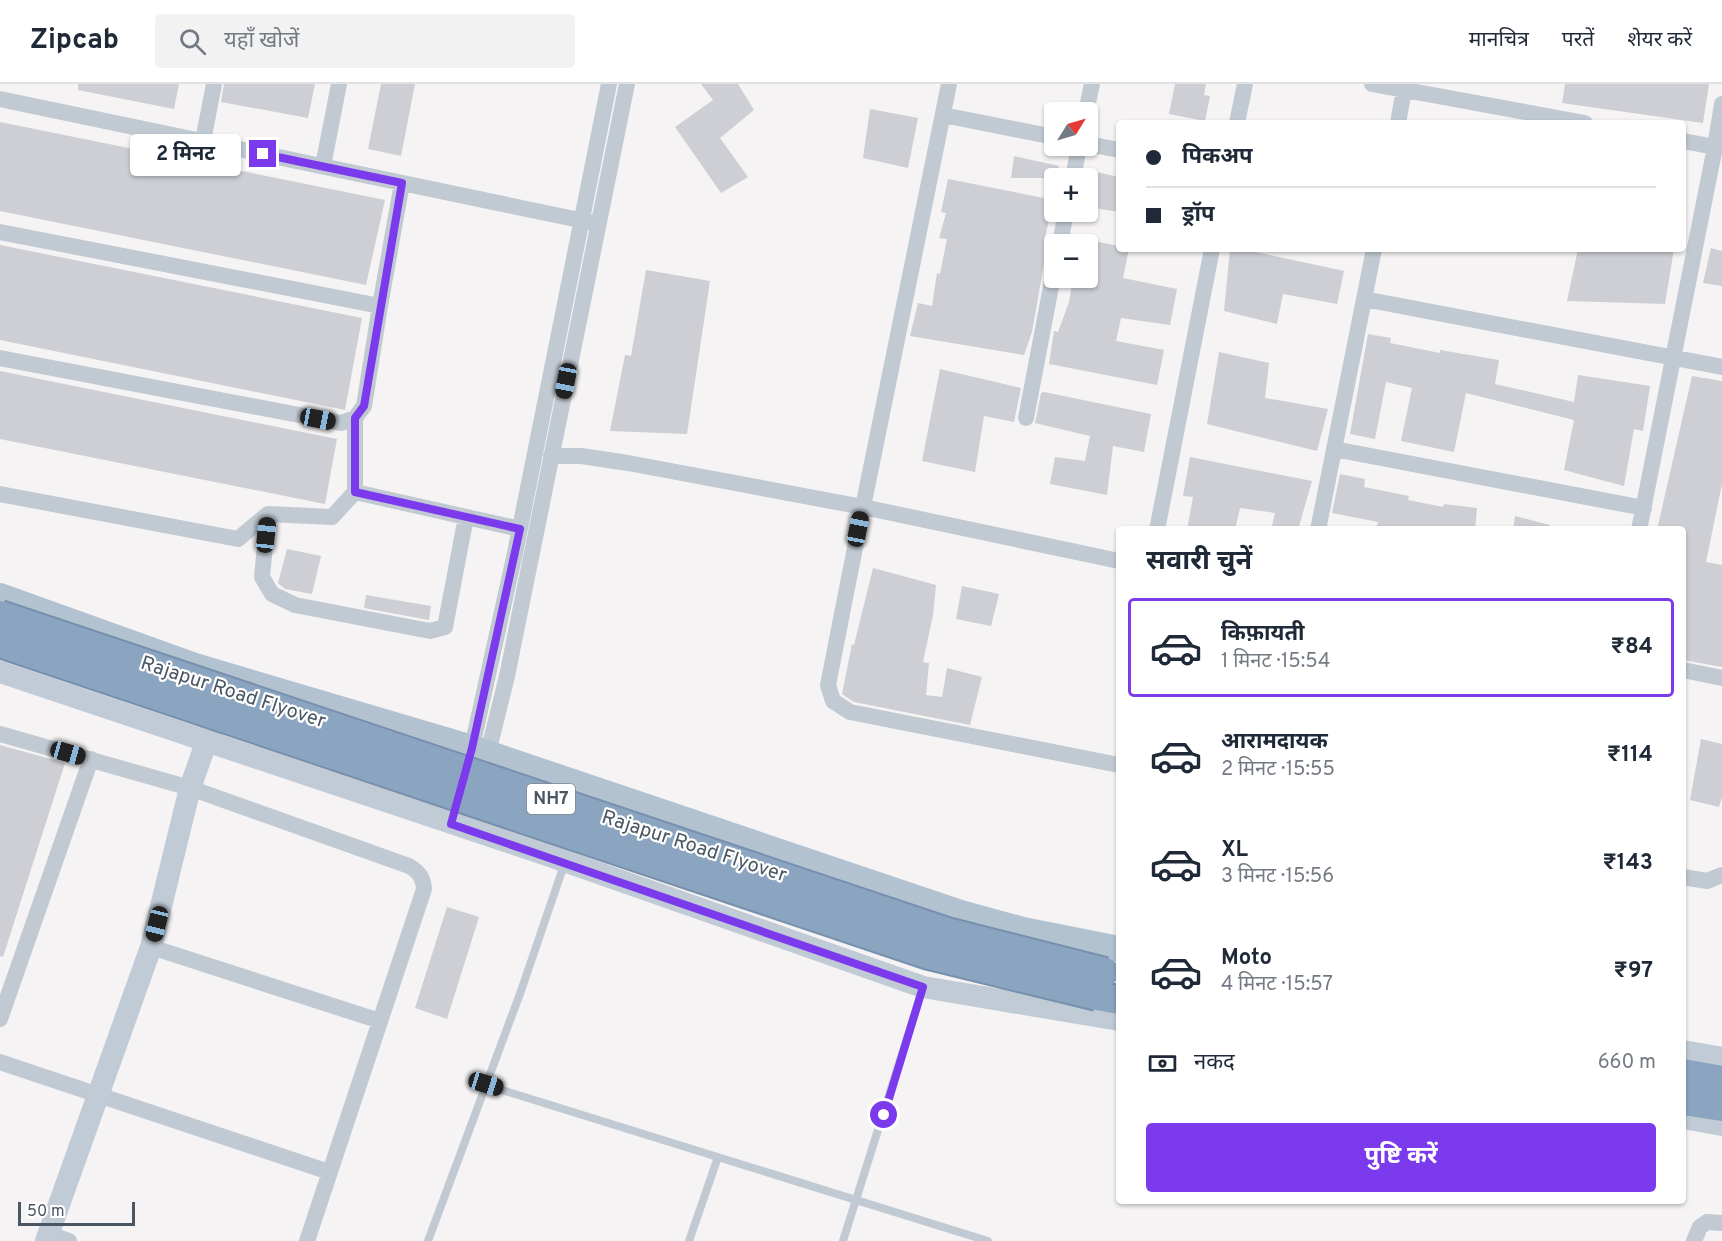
<!DOCTYPE html>
<html lang="hi">
<head>
<meta charset="utf-8">
<style>
	:root { --surface:#fff; --page:#f2f2f3; --text:#1f2937; --muted:#747a83; --line:#e0e1e3; --accent:#7c3aed }
	body { margin:0; font-family:Overpass,"Noto Sans Devanagari",sans-serif; background:var(--page); color:var(--text); height:100vh; display:flex; flex-direction:column; font-size:22px; white-space:nowrap }
	* { box-sizing:border-box; margin:0 }
	p { font-size:20px; color:var(--muted) }
	.icon { flex:none; width:33px; height:33px; fill:none; stroke:currentColor; stroke-width:2; stroke-linecap:round; stroke-linejoin:round }
	.map { position:relative; flex:1; overflow:hidden }
	.details { position:absolute; left:1116px; top:442px; width:570px; height:678px; display:flex; flex-direction:column; background:var(--surface); border-radius:6px; box-shadow:0 2px 4px #0004 }
	.details>* { flex:none }
	.guide { position:absolute; left:1116px; top:36px; width:570px; height:132px; border-radius:6px; box-shadow:0 2px 4px #0004; display:grid; align-content:center; height:132px; padding:0 30px; background:var(--surface) }
	.needle { width:39px; rotate:53deg }
	.controls { position:absolute; left:1044px; top:18px; display:grid; gap:12px }
	.controls a { display:grid; place-items:center; width:54px; height:54px; border-radius:6px; background:var(--surface); box-shadow:0 2px 4px #0004; font-size:30px }
	.scale { position:absolute; left:18px; bottom:15px; width:117px; box-sizing:border-box; padding-left:6px; border:3px solid #4a5661; border-top:0; font-size:16px; line-height:21px; white-space:nowrap; color:#4a5661; -webkit-text-stroke:4px #fff; paint-order:stroke }
	.end { position:absolute; width:27px; height:27px; margin:-14px; border:8px solid #7c3aed; background:#fff; box-shadow:0 0 0 3px #fff }
	.from { border-radius:50% }
	.bubble { position:absolute; height:42px; border-radius:6px; background:var(--surface); box-shadow:0 2px 4px #0004; font-size:20px; font-weight:700; line-height:42px; text-align:center }
	.car { position:absolute; width:18px; height:36px; margin:-18px -9px; border-radius:8px; box-shadow:0 0 4px 2px #0007; background:linear-gradient(#222 24%,#8ab4d8 0 40%,#222 0 76%,#8ab4d8 0 86%,#222 0) }
	.guide b { display:flex; align-items:center; gap:21px; height:57px; font-size:22px }
	.guide b+b { border-top:2px solid var(--line) }
	.guide i { width:15px; height:15px; background:var(--text) }
	ul { padding:0; list-style:none }
	li { display:flex; align-items:center; gap:18px; height:99px; margin:0 12px 9px; padding:0 18px; border:3px solid transparent; border-radius:6px }
	li div { flex:1 }
	li b { display:block; font-size:22px }
	li em { font-style:normal; font-weight:700 }
	li.current { border-color:var(--accent) }
	li>.icon { width:54px; height:54px; stroke-width:1.5 }
	h2 { padding:0 30px; font-size:27px; line-height:72px }
	.pay { display:flex; align-items:center; gap:15px; height:66px; padding:0 30px; font-size:22px }
	.pay p { margin-inline-start:auto }
	.primary-button { display:flex; gap:12px; margin-top:auto; padding:12px 30px }
	.primary-button a { flex:1; height:69px; border-radius:6px; background:var(--accent); color:#fff; font-size:24px; font-weight:700; line-height:69px; text-align:center }
	header { display:flex; align-items:center; gap:36px; box-sizing:border-box; height:84px; padding:0 30px; background:var(--surface); border-bottom:2px solid var(--line) }
	header strong { font-size:28px }
	nav { display:flex; gap:33px; margin-inline-start:auto; font-size:21px }
	.search { width:420px; height:54px; background:var(--page); display:flex; align-items:center; gap:15px; box-sizing:border-box; padding:0 21px; border-radius:6px; color:var(--muted); font-size:22px }
	.map>svg:first-child { display:block }
	.building { fill:#cdcfd5 }
	.lines { fill:none; stroke-linecap:round; stroke-linejoin:round }
	.highway-casing { stroke:#7690ad; stroke-width:32 }
	.lane { stroke:#c1cad2; stroke-width:8 }
	.street { stroke:#c1cad2; stroke-width:16 }
	.secondary { stroke:#c1cbd6; stroke-width:22 }
	.primary { stroke:#b3c2d1; stroke-width:26 }
	.highway { stroke:#8ba5c1; stroke-width:28 }
	.highway-bridge-casing { stroke:#7690ad; stroke-width:32; stroke-linecap:butt }
	.highway-bridge { stroke:#8ba5c1; stroke-width:28 }
	.route { stroke:#7c3aed; stroke-width:8 }
	.labels { text-anchor:middle; dominant-baseline:central; stroke-width:4.5; stroke-linejoin:round; paint-order:stroke }
	.shield { fill:#fff; stroke:#808990; stroke-width:1.5 }
	.shield-label { font-size:18px; font-weight:bold; fill:#4a5661 }
	.street-label { font-size:20px; fill:#4a5661; stroke:#fff }
</style>
</head>
<body>
<header>
<strong>Zipcab</strong>
<div class="search"><svg class="icon" aria-label="search" viewBox="0 0 24 24"><circle cx="10" cy="10" r="6"/><path d="M15 15l6 6"/></svg>यहाँ खोजें</div>
<nav><a>मानचित्र</a><a>परतें</a><a>शेयर करें</a></nav>
</header>
<div class="map">
<svg width="1722" height="1157" viewBox="0 0 1722 1157">
	<rect width="100%" height="100%" fill="#f5f3f3"/>
	<path class="building" d="M78,0H179L174,25L78,6Z
		M224,0H315L308,34L221,18Z
		M381,0H415L401,72L368,65Z
		M701,0H738L754,26L720,54L748,93L721,109L675,43L713,16Z
		M1175,0H1206L1204,11L1210,12L1205,37L1169,30Z
		M1565,0H1709L1703,39L1562,19Z
		M870,25L918,34L908,84L863,74Z
		M0,38L385,116L366,201L0,127Z
		M1014,72L1059,82L1058,94H1011Z
		M1096,88L1119,93V128L1088,123Z
		M948,95L1054,116L1044,157H1048L1032,248L1024,271L910,252L918,219L932,222L937,189L940,190L947,155L939,154L946,129L941,128Z
		M1088,156L1119,162V165H1129L1123,194L1177,205L1170,241L1121,234L1116,257L1164,266L1157,301L1049,280L1054,247L1058,248L1069,218L1073,194H1088Z
		M0,161L362,234L345,326L0,256Z
		M1711,164L1722,167V202L1703,199Z
		M1230,165H1242L1344,187L1337,220L1283,210L1277,240L1224,227Z
		M1578,165H1674L1665,220L1567,217Z
		M646,186L710,197L687,350L610,347L625,271L631,272Z
		M1368,250L1391,254L1390,259L1440,269V266L1499,276L1495,300L1574,318L1578,291L1650,302L1643,347L1634,345L1624,402L1564,386L1574,336L1466,309L1454,368L1401,357L1412,304L1386,298L1375,355L1350,350Z
		M1219,268L1269,279L1265,314L1328,325L1317,367L1207,340Z
		M940,285L1021,304L1014,338L984,332L975,388L922,377Z
		M0,287L337,355L325,420L0,355Z
		M1692,292L1722,297V400L1706,478L1722,481V583L1683,576V446H1657Z
		M1044,308L1151,330L1144,368L1113,362L1107,411L1050,400L1055,373L1085,377L1090,352L1035,339L1041,309Z
		M1190,373L1312,397L1298,446H1271L1275,429L1240,424L1235,446H1187L1193,413L1183,412Z
		M1340,390L1365,395L1364,403L1409,412L1408,416L1443,423L1444,420L1477,424L1475,446H1376L1378,438L1332,429Z
		M1515,432L1550,441L1549,446H1513Z
		M287,465L321,472L312,510L285,505L278,499Z
		M873,484L936,501L933,531L923,578L929,579L926,611L942,613L947,584L982,593L970,641L854,618L842,610L852,560L854,561Z
		M962,502L999,510L991,542L956,535Z
		M366,511L431,522L429,536L364,524Z
		M1701,655L1722,660V713L1719,723L1690,716Z
		M0,661L65,679L3,873L0,872Z
		M447,823L479,833L447,935L415,924Z"/>
	<g class="lines">
		<g class="highway-casing">
			<path id="highway" d="M1097,912L1119,916
				M1683,989L1722,996
				M1683,1017L1722,1023"/>
		</g>
		<path class="lane" d="M486,1001L988,1157
			M428,1157L521,907L565,778
			M689,1157L718,1073
			M843,1157L923,903"/>
		<path class="street" d="M949,0L863,423L1119,477
			M1372,0L1585,39
			M0,15L589,138
			M1086,28L1092,0
			M943,31L1054,53
			M1237,39L1245,0
			M1398,39L1405,0
			M203,57L214,0
			M1683,57L1715,63L1722,20
			M1088,60L1119,66
			M323,82L339,0
			M1073,94L1079,62
			M0,148L380,222L402,99
			M1060,160L1066,128
			M1364,215L1722,283
			M0,274L341,339L355,334L364,322L380,222
			M355,334V408
			M1026,334L1054,187
			M1334,365L1644,424
			M551,372H581L628,379L863,423L828,601L833,617L850,628L1119,681
			M0,410L238,455L268,430L332,433L355,408L520,445
			M268,430L262,493L272,510L295,521L430,547L445,543L466,433
			M1157,446L1212,165
			M1318,446L1374,165
			M1639,446L1715,63
			M1683,586L1722,594
			M0,650L190,704L409,782C419,788 423,793 424,805L307,1157
			M470,672L515,469L609,0
			M486,677L507,592L627,0
			M1683,793L1707,797L1722,791
			M151,863L380,937
			M0,935L91,675
			M0,978L329,1088
			M49,1150L69,1157
			M1694,1157L1700,1143L1707,1138L1722,1139"/>
		<path class="secondary" d="M0,588L550,772L923,903L1119,936
			M1683,967L1722,974
			M1683,1034L1722,1041
			M46,1157L151,863L190,704L211,645"/>
		<path class="primary" d="M0,512L195,582L472,664L961,829L1023,846L1119,865"/>
		<use href="#highway" class="highway"/>
		<g class="highway-bridge-casing">
			<path id="highway-bridge" d="M0,531L947,848L1105,888
				M0,559L929,871L1097,912"/>
		</g>
		<use href="#highway-bridge" class="highway-bridge"/>
	</g>
	<g class="lines">
		<path class="route" d="M263,70L402,99L364,322L355,334V408L520,445L472,664L451,740L923,903L884,1031"/>
	</g>
	<g class="labels">
		<rect class="shield" x="527" y="700" width="48" height="30" rx="4.5"/>
		<g class="shield-label">
			<text x="551" y="715">NH7</text>
		</g>
		<g class="street-label">
			<text transform="translate(233 609) rotate(18)">Rajapur Road Flyover</text>
			<text transform="translate(694 763) rotate(18)">Rajapur Road Flyover</text>
		</g>
	</g>
</svg>
<div class="controls">
<a><svg class="needle" viewBox="-14 -14 28 28"><path d="M0-13l5 13h-10z" fill="#e53935"/><path d="M0 13l5-13h-10z" fill="#747a83"/></svg></a>
<a>+</a>
<a>−</a>
</div>
<div class="scale">50 m</div>
<i class="end from" style="left:884px;top:1031px"></i>
<i class="end" style="left:263px;top:70px"></i>
<div class="bubble" style="left:130px;top:50px;width:111px">2 मिनट</div>
<i class="car" style="left:566px;top:297px;rotate:191deg"></i>
<i class="car" style="left:318px;top:335px;rotate:101deg"></i>
<i class="car" style="left:858px;top:445px;rotate:11deg"></i>
<i class="car" style="left:266px;top:451px;rotate:6deg"></i>
<i class="car" style="left:68px;top:669px;rotate:106deg"></i>
<i class="car" style="left:157px;top:840px;rotate:194deg"></i>
<i class="car" style="left:486px;top:1000px;rotate:107deg"></i>
<div class="guide">
<b><i class="from"></i>पिकअप</b>
<b><i></i>ड्रॉप</b>
</div>
<section class="details">
<h2>सवारी चुनें</h2>
<ul>
<li class="current"><svg class="icon" aria-label="car" viewBox="0 0 24 24"><path d="M5 17H2v-5l4-1 3-4h7l3 4 3 1v5h-3M9 17h6M6 11h13"/><circle cx="7" cy="17" r="2"/><circle cx="17" cy="17" r="2"/></svg><div><b>किफ़ायती</b><p>1 मिनट · 15:54</p></div><em>₹84</em></li>
<li><svg class="icon" aria-label="car" viewBox="0 0 24 24"><path d="M5 17H2v-5l4-1 3-4h7l3 4 3 1v5h-3M9 17h6M6 11h13"/><circle cx="7" cy="17" r="2"/><circle cx="17" cy="17" r="2"/></svg><div><b>आरामदायक</b><p>2 मिनट · 15:55</p></div><em>₹114</em></li>
<li><svg class="icon" aria-label="car" viewBox="0 0 24 24"><path d="M5 17H2v-5l4-1 3-4h7l3 4 3 1v5h-3M9 17h6M6 11h13"/><circle cx="7" cy="17" r="2"/><circle cx="17" cy="17" r="2"/></svg><div><b>XL</b><p>3 मिनट · 15:56</p></div><em>₹143</em></li>
<li><svg class="icon" aria-label="car" viewBox="0 0 24 24"><path d="M5 17H2v-5l4-1 3-4h7l3 4 3 1v5h-3M9 17h6M6 11h13"/><circle cx="7" cy="17" r="2"/><circle cx="17" cy="17" r="2"/></svg><div><b>Moto</b><p>4 मिनट · 15:57</p></div><em>₹97</em></li>
</ul>
<div class="pay"><svg class="icon" aria-label="cash" viewBox="0 0 24 24"><path d="M3 7h18v10H3z"/><circle cx="12" cy="12" r="2"/></svg>नकद<p>660 m</p></div>
<div class="primary-button"><a>पुष्टि करें</a></div>
</section>
</div>
</body>
</html>
